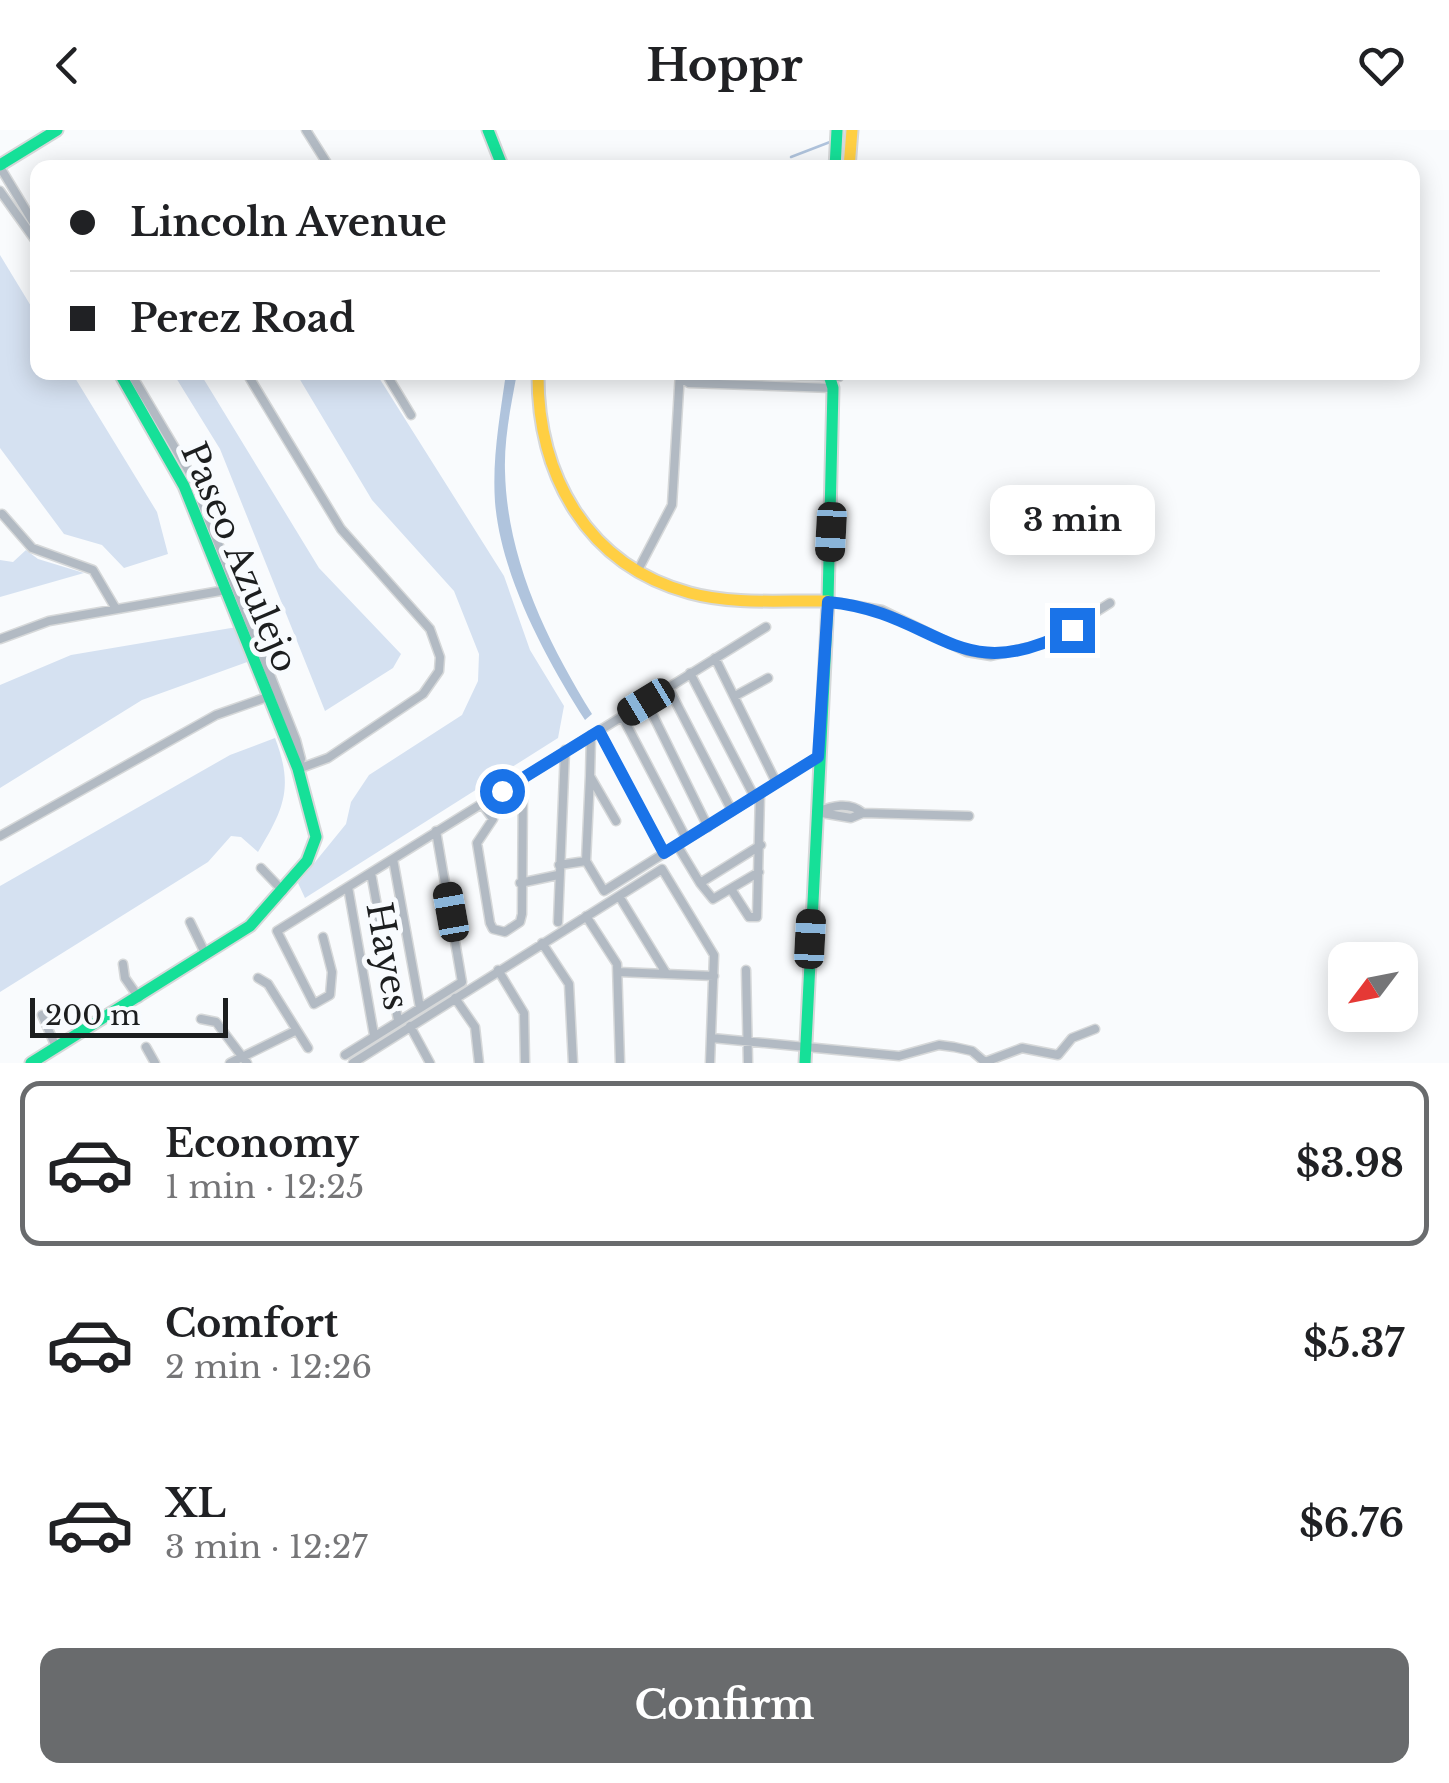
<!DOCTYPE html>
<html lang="en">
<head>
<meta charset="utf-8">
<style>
	:root { --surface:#fff; --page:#f6f6f6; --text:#202124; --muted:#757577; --line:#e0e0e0; --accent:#696b6d }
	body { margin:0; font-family:"Libre Baskerville",serif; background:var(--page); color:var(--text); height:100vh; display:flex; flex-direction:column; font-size:38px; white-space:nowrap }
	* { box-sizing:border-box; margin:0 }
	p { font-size:32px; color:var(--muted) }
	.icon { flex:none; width:55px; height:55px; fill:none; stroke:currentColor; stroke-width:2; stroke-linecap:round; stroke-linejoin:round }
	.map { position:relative; height:933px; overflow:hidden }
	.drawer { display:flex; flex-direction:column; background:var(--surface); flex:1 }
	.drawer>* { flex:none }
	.guide { position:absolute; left:30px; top:30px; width:1390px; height:220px; border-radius:20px; box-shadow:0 5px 25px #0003; display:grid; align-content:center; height:220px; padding:0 40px; background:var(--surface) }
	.needle { width:65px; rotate:238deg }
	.controls { position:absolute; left:1328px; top:812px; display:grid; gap:20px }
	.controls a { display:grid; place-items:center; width:90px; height:90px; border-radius:20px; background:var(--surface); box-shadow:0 5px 25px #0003; font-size:50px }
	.scale { position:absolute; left:30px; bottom:25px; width:198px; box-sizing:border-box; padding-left:10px; border:5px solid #1c1e1f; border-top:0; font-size:28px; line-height:35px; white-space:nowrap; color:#1c1e1f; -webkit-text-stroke:8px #f8fbfe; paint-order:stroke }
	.end { position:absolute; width:45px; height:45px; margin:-22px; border:12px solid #1a73e8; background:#fff; box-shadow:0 0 0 5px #fff }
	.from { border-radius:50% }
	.bubble { position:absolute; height:70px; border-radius:20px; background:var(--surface); box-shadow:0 5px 25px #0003; font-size:32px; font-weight:700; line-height:70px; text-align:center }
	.car { position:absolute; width:30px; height:60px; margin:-30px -15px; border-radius:12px; box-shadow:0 0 8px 2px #0007; background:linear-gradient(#222 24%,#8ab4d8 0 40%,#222 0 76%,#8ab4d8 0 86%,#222 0) }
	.guide b { display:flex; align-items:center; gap:35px; height:95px; font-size:38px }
	.guide b+b { border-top:2px solid var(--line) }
	.guide i { width:25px; height:25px; background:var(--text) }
	ul { padding:18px 0 0; list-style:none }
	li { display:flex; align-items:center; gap:30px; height:165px; margin:0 20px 15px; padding:0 20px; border:5px solid transparent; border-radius:20px }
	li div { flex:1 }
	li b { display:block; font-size:38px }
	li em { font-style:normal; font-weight:700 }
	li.selected { border-color:var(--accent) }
	li>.icon { width:90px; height:90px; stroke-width:1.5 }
	.action { display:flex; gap:20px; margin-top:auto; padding:20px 40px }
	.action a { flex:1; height:115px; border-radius:20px; background:var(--accent); color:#fff; font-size:40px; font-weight:700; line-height:115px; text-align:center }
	header { display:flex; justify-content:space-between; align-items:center; height:130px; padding:0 40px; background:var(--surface); font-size:45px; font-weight:700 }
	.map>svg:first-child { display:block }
	.green { fill:#d5e1f1 }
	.water { fill:#b0c4dd }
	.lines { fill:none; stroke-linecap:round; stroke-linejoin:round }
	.stream { stroke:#b0c4dd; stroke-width:2.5 }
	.street-casing { stroke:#d6d8d9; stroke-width:11 }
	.fast-casing { stroke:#d6d8d9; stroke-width:15 }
	.slow-casing { stroke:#d6d8d9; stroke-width:15 }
	.street { stroke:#b2bac3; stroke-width:8 }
	.fast { stroke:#16e098; stroke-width:11 }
	.slow { stroke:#ffcf43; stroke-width:11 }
	.route { stroke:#1a73e8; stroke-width:12 }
	.labels { text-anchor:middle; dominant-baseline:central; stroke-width:10; stroke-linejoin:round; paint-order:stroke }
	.street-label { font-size:35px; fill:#1c1e1f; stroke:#f8fbfe }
</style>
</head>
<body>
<header><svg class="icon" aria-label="back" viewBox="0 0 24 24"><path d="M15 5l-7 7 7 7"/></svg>Hoppr<svg class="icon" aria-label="heart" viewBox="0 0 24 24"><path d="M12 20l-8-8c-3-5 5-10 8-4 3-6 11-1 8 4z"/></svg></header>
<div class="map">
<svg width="1449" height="933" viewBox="0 0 1449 933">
	<rect width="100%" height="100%" fill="#f9fbfd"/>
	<path class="green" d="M0,125L37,186L38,242L72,243L157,382L168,424L124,438L102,415L64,404L0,318Z
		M173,243H200L319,438L401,524L393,538L325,581L220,319Z
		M296,243H376L504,446L530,520L564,576L558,608L305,768L298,753L346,694L351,672L369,645L462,585L478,551L479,524L454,461L372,370Z
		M26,420L38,429L84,443L0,467V430L13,432Z
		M237,497L250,531L142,570L0,658V555L71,525Z
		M275,608C294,657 284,679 258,722L241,707L231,706L208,732L0,862V756L230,625Z"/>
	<path class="water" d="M506,243H517C511,275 504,309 505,341C507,430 547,511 592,584L585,590C546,529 501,446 495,372C492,328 500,286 506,243Z"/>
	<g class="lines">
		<path class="stream" d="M791,27L830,12"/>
		<g class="street-casing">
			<path id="street" d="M306,0L330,38
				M0,37L38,100
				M0,61L38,114
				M130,242L191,345L296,610L301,629L298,639L328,628L423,564L439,541L440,527L430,499L341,399L246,242
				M385,242L411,285
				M708,242L839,247
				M681,248L689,253L833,258
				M2,384L32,418L93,440L116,479
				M637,442L672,375L680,242
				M828,471L882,480L967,522L991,526L1047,513L1110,473
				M0,509L49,491L226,460
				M715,528L776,652
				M690,543L754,666
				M668,557L732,681
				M735,566L768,548
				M646,571L708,697
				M622,586L686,708
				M599,601L664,723
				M591,605L590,646L616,691
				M590,646L586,731L604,761L818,627
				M482,674L493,689L477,713L490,793L493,799L505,802L520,792L522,784L523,648
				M816,682L851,688L863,683L969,686
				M816,682C832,676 849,671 863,683
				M0,706L216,585L273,565
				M677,715L700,753L761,715
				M393,729L420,878
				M559,735L586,731
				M261,738L283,761
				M371,743L398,890
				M520,753L558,745
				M700,753L713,769L759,742
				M348,757L374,905
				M731,759L749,787H757L760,663
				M619,766L666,843
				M586,786L617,834L620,933
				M190,792L206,825
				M558,792L565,620
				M323,807L332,842L330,865L314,874L277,801L766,497
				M542,813L569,854L573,933
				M123,834L125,848L139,868
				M498,840L524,883L525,933
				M746,840L748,933
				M618,842L714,846
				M258,848L268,854L308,918
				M455,868L475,897L479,933
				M42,885L56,917
				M201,889L216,892L247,933
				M410,896L430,933
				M712,908L899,926L939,915L954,917L972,921L986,933
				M146,917L155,933
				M345,925L462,852L436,701
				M985,932L1022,918L1058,925L1072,908L1095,899
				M230,933L295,901
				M353,933L662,739L714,825L710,933"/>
		</g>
		<g class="fast-casing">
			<path id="fast" d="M488,0L503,38
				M0,35L57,0
				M835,38L837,0
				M31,933L250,796L307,731L316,707L298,639L184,356L119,242
				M805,933L828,471L833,258L828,242"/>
		</g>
		<g class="slow-casing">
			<path id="slow" d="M849,38L852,0
				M538,242C537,344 586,435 690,463C734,475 783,470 828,471"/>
		</g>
		<use href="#street" class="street"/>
		<use href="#fast" class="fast"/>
		<use href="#slow" class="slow"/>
	</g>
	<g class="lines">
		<path class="route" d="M502,661L599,601L664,723L818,627L828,472C938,482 957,561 1072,500"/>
	</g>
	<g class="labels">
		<g class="street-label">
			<text transform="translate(240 427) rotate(67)">Paseo Azulejo</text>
			<text transform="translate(388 826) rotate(80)">Hayes</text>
		</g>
	</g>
</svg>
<div class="controls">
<a><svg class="needle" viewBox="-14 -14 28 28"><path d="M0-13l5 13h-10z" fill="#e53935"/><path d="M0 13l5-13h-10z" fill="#757577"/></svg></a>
</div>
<div class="scale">200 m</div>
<i class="end from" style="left:502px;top:661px"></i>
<i class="end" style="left:1072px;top:500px"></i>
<div class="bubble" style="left:990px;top:355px;width:165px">3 min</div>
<i class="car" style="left:831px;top:402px;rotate:183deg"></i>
<i class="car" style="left:646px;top:572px;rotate:239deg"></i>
<i class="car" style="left:451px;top:782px;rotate:350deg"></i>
<i class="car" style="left:810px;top:809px;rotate:3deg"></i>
<div class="guide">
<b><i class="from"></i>Lincoln Avenue</b>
<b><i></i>Perez Road</b>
</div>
</div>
<section class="drawer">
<ul>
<li class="selected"><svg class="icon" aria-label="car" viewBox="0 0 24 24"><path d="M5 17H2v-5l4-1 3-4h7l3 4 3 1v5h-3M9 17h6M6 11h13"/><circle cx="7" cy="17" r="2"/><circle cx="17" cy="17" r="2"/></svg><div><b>Economy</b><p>1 min · 12:25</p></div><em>$3.98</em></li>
<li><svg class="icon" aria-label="car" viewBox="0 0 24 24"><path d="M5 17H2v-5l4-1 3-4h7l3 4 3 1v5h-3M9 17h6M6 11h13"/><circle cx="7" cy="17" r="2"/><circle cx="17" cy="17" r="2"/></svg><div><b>Comfort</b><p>2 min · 12:26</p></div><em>$5.37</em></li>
<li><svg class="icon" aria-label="car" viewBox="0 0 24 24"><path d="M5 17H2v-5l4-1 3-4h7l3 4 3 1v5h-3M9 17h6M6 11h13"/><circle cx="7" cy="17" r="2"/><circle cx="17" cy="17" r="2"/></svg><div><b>XL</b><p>3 min · 12:27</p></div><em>$6.76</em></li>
</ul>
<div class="action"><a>Confirm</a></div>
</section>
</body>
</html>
